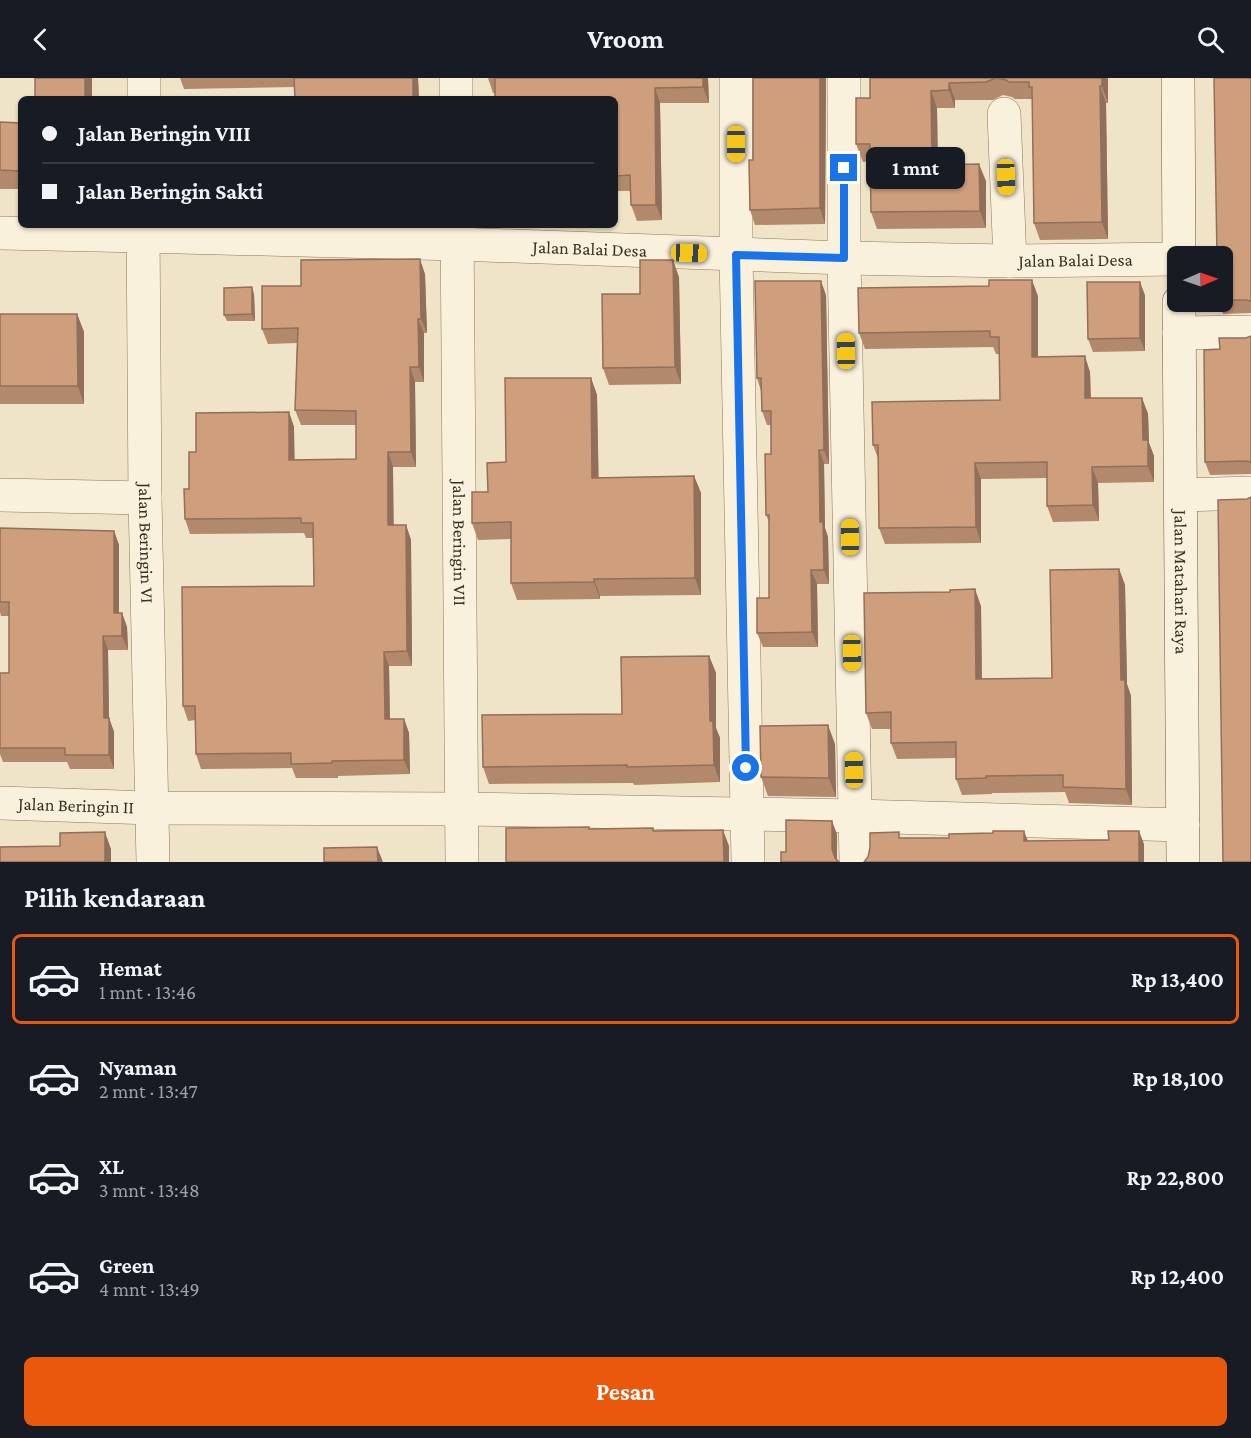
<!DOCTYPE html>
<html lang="id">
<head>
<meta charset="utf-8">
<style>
	:root { --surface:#171b24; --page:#242831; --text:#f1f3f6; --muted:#9ea1a6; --line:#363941; --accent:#ea580c }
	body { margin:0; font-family:"Crimson Pro",serif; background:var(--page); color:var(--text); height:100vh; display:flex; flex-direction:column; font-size:22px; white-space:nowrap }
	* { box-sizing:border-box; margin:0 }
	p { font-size:20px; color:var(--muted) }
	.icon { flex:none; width:33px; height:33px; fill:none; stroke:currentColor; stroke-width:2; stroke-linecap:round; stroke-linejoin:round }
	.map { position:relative; height:784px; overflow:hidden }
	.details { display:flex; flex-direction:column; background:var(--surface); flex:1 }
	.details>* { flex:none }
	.banner { position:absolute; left:18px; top:18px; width:600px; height:132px; border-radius:9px; box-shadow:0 2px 4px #0004; display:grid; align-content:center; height:132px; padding:0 24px; background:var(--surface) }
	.needle { width:39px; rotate:88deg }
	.buttons { position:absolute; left:1167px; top:168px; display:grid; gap:12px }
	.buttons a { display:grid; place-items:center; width:66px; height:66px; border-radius:9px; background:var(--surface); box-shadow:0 2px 4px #0004; font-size:30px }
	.end { position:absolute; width:27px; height:27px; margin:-14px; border:8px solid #1a73e8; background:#fff; box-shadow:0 0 0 3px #fff }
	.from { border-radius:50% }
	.bubble { position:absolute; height:42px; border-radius:9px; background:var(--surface); box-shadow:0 2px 4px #0004; font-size:20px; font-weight:700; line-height:42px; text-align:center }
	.car { position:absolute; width:18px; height:36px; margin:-18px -9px; border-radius:8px; box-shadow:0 0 4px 2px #0007; background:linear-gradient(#f5c518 24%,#345 0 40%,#f5c518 0 76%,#345 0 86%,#f5c518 0) }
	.banner b { display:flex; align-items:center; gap:21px; height:57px; font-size:22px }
	.banner b+b { border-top:2px solid var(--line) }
	.banner i { width:15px; height:15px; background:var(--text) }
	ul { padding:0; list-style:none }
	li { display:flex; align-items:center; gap:18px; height:90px; margin:0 12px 9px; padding:0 12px; border:3px solid transparent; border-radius:9px }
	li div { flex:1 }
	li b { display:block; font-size:22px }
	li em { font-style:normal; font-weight:700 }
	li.on { border-color:var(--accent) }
	li>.icon { width:54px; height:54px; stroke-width:1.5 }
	h2 { padding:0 24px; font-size:27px; line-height:72px }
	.action { display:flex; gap:12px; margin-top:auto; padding:12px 24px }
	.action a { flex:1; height:69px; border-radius:9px; background:var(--accent); color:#fff; font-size:24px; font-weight:700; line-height:69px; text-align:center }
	header { display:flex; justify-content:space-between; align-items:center; height:78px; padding:0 24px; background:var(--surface); font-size:27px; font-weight:700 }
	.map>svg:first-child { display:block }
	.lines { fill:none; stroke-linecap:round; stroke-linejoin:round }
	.street-casing { stroke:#8d765c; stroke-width:34 }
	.secondary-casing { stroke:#6f573f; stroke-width:34 }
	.street { stroke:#faf1dc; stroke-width:33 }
	.secondary { stroke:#faf1dc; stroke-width:33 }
	.wall { fill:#b2896c }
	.shaded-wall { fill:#916f58 }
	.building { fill:#cf9f7d; stroke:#916f58; stroke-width:1.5 }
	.route { stroke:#1a73e8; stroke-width:8 }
	.labels { text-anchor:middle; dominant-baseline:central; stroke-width:4.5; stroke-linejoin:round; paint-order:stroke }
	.street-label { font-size:18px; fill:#3d2e20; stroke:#f7eed8 }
</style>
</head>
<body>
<header><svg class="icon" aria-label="back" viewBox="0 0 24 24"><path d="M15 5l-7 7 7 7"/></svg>Vroom<svg class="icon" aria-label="search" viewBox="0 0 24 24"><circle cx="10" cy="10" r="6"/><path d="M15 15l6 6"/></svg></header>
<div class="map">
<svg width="1251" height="784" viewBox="0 0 1251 784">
	<rect width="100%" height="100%" fill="#f0e4c8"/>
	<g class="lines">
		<g class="street-casing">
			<g id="street">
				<path d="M456,0V21"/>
				<path d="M736,0V177L748,784"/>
				<path d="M844,0V180L856,784"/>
				<path d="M144,21V0"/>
				<path d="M1004,36L1010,183"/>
				<path id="s1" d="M143,147L145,420L153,784"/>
				<path id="s2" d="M457,147L462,784"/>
				<path id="s3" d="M0,155L143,158L457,166L844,180L1010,183L1178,181"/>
				<path d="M1179,255L1251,254"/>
				<path d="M0,417L145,420"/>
				<path d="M1181,417L1251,415"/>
				<path id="s4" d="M0,725L152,730L462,731L855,738L1183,747"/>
			</g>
		</g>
		<g class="secondary-casing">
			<g id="secondary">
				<path d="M1178,0L1179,178"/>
				<path id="s5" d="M1179,224L1183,784"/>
			</g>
		</g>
		<use href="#street" class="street"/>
		<use href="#secondary" class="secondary"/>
	</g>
	<path class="wall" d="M180,0H418L419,21H295V9L184,11Z
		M488,0H708L709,25H660L662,142L637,143L631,127V113H615V21L493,15Z
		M753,0H826L825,146L755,147L750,132L753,82Z
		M870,0H1108V25H1106L1108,161L1040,162L1034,145L1032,21H1015L1012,19L1003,17L993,22H955V30H937L938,87L986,103V150L877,151L871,134L870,83L863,84L856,66L870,20Z
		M1251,0V235L1223,236L1218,224H1222V178Z
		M0,44L21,45V111H0Z
		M425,196L427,255H424V304H415L416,389H393V447H406L411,462L412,588H389L390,641H404L409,655L410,696L338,698V700H296L292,690L201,691L196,676V642L188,643L183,628L314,508L313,460H306L304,455L190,456L185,441L196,374L289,334L294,349V382L356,381V347H301L295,332L297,265L268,266L262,251L301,208Z
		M679,199L681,306L609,307L603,290L640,216Z
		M254,216L255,243H227L224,237Z
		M826,217L829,386H824L825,450L828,459L829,506H817L818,569H763L757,555L769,520V444L766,437L771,376V347H767L762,333L761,313L757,300Z
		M1145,217V273L1093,274L1088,261Z
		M1038,218V279L1090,294L1091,320H1142L1148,336L1149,365L1154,378V404L1098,405L1099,443L1053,444L1047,428V400L981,401V465L885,466L879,450V383L873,367L1000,322L999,276H996L993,269L865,271L859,255Z
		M0,236H77L84,254V326H0Z
		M1251,258V396L1210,397L1205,384L1220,271Z
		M591,300L597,317L598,400L694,398L701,415V517L600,518V521L517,522L511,505V461L478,462L472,445L506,384Z
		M0,450L114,453L119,467V535H122L127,549L128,572H108L109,640L114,654V691H70L67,684H3L0,676V595H9V538H1L0,534Z
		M1119,491L1125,507L1127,606L1131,618L1132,727L1069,725L1065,714L992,715V716L962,717L956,701V680L897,681L891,665V651H872L866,635L981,528L982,601L1052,600Z
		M709,578L716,595V650L720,660V704L634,707L633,705L489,706L483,689L622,636Z
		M835,666L836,719L768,718L761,699Z"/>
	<path class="shaded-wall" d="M85,0H92V21H85Z
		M413,0H418L419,21H413Z
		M703,0H708L709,25L703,9Z
		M820,0H826L825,146L820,130Z
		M1102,0H1108V25L1102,8Z
		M949,5L955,22V30L949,12Z
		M1100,8L1106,25L1108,161L1102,144Z
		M655,10L660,25L662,142L656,127Z
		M931,13L937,30L938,104L932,87Z
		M979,86L986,103V150L980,133Z
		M420,181L425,196L427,255L421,241Z
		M673,182L679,199L681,306L675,289Z
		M1032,202L1038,218V295L1032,279Z
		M821,203L826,217L829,386L824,372Z
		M1140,204L1145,217V273L1140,260Z
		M252,209L254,216L255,243L252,236Z
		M77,236L84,254V326L78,308Z
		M418,241L424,255V304L419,289Z
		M1085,278L1090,294L1091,337L1085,320Z
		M410,289L415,304L416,389L411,374Z
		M591,300L597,317L599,416L592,400Z
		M1142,320L1148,336L1149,365L1154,378V404L1148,388L1143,362Z
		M289,334L294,349L295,397L289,382Z
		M819,372L824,386L825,450L828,459L829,506L824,492L820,444Z
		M388,374L393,389L394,462L388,447Z
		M975,385L981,401V465L976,449Z
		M1092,389L1098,405L1099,443L1093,427Z
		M694,398L701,415V517L695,500Z
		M406,447L411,462L412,588L407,573Z
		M114,453L119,467V549L114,535Z
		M1119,491L1125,507L1127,606L1131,618L1132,727L1126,711L1121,602Z
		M811,492L817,506L818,569L812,554Z
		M594,501L600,518V521L594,504Z
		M975,511L981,528L982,618L976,601Z
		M122,535L127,549L128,572L122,558Z
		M103,558L108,572L109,640L114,654V691L109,677L104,640Z
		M384,574L389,588L390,655L385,641Z
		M709,578L716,595V650L720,660V704L714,687L710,643Z
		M404,641L409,655L410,696L404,682Z
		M828,647L835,666L836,719L829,700Z
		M832,743L837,756V784H836L832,771Z
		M723,752L729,768V784H724Z
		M1024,753L1029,766L1024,763Z
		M1139,753L1144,766V784H1139Z
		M105,754L111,771V784H105Z
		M377,769L383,784H378Z"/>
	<path class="building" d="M35,0H85V21H35Z
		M294,0H413V21H295Z
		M495,0H703V9L655,10L656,127H631L630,97L615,98V21H495Z
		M753,0H820V130L750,132L749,82H753Z
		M870,0H1102V8H1100L1102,144L1034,145L1032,9H1029V4H1009L1006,2L996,0L986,4L949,5V12L931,13L932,87L979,86L980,133L871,134L870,66H856V20H870Z
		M1214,0H1251V223L1246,222H1222V178H1217Z
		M0,44L21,45V93L0,92Z
		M420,181L421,241H418L419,289H410L411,374H388V447H406L407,573L384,574L385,641H404V682L332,683V685L291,686V675L196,676L195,628H183L182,509L314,508L313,445H301V440L185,441L184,411H189V374H196V335L289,334V382L356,381V333L295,332L298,250L262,251V208H301V182Z
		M640,182H673L675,289L603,290L602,216H640Z
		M989,202H1032V279L1085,278V320H1142L1143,362H1148V388L1092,389L1093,427L1047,428V384L975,385L976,449L879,450L878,367H873L872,324L1000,322L999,259H990V253L859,255L858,210L989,208Z
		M755,203H821L824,372H819L820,444H823L824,492H811L812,554L757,555V520H769V437H766L765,376H771V333H762L761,300H757Z
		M1087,204H1140V260L1088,261Z
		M252,209V236L224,237V210Z
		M0,236H77L78,308H0Z
		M1251,258V384L1246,383L1205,384L1204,272L1220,271L1219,260H1246Z
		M505,300H591L592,400L694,398L695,500L594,501V504L511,505V444L472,445V414H488L487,385L506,384Z
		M1251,419V784H1223L1218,422L1247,421Z
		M0,450L114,453V535H122V558H103L104,640H109V677H65V670H0V595H9V524H0Z
		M1119,491L1121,602H1125L1126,711L1063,709V697L986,698V700L956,701V664L891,665V634L866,635L864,515L950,514V512L975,511L976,601L1052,600L1050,492Z
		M709,578L710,643H713L714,687L627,689V687L483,689L482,637L622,636L621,579Z
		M828,647L829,700L761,699L760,648Z
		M786,742L832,743V771L835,780L839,784H781V774H786Z
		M589,749V751L653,750V753L723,752L724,784H506V750Z
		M993,753H1024V763L1109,762L1108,753H1139V784H864L868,779L870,770V755L899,754V760H949V756L993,755Z
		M105,754V784H0V769L60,768V755Z
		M377,769L378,784H324V770Z"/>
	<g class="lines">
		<path class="route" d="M746,690L736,177L844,180V90"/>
	</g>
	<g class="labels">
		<g class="street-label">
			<text stroke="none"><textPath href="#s3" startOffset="590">Jalan Balai Desa</textPath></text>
			<text stroke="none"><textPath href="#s3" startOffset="1076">Jalan Balai Desa</textPath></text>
			<text stroke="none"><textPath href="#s2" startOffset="318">Jalan Beringin VII</textPath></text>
			<text stroke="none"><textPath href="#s1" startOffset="318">Jalan Beringin VI</textPath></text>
			<text stroke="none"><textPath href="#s5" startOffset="280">Jalan Matahari Raya</textPath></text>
			<text stroke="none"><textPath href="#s4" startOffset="76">Jalan Beringin II</textPath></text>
		</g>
	</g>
</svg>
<div class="buttons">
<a><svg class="needle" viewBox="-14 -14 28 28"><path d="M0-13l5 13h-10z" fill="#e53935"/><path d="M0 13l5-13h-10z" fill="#9ea1a6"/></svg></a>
</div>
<i class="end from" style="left:746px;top:690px"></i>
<i class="end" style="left:844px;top:90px"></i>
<div class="bubble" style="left:866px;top:69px;width:99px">1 mnt</div>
<i class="car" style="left:736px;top:66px;rotate:180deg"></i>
<i class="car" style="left:1006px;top:99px;rotate:178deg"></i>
<i class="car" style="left:689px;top:175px;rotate:92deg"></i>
<i class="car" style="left:846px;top:273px;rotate:359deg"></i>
<i class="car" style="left:850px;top:459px;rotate:359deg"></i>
<i class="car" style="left:852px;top:575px;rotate:179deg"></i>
<i class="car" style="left:854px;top:692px;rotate:359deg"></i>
<div class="banner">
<b><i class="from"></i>Jalan Beringin VIII</b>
<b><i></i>Jalan Beringin Sakti</b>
</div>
</div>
<section class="details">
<h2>Pilih kendaraan</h2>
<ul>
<li class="on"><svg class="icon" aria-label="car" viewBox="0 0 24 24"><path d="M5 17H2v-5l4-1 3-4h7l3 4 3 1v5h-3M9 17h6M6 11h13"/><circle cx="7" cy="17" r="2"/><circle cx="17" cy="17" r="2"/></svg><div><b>Hemat</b><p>1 mnt · 13:46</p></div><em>Rp 13,400</em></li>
<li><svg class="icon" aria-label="car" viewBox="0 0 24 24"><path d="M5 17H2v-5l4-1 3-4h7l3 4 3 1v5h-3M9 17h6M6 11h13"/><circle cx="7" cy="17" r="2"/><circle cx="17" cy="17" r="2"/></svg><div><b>Nyaman</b><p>2 mnt · 13:47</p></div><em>Rp 18,100</em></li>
<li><svg class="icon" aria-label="car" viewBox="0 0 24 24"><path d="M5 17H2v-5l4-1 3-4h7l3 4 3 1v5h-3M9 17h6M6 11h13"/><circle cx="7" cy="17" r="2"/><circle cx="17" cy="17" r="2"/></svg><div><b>XL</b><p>3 mnt · 13:48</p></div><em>Rp 22,800</em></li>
<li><svg class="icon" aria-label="car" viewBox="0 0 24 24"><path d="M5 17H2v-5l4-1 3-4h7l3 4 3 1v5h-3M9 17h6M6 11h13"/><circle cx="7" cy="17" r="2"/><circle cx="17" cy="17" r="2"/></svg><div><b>Green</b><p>4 mnt · 13:49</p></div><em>Rp 12,400</em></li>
</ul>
<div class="action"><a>Pesan</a></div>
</section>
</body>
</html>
